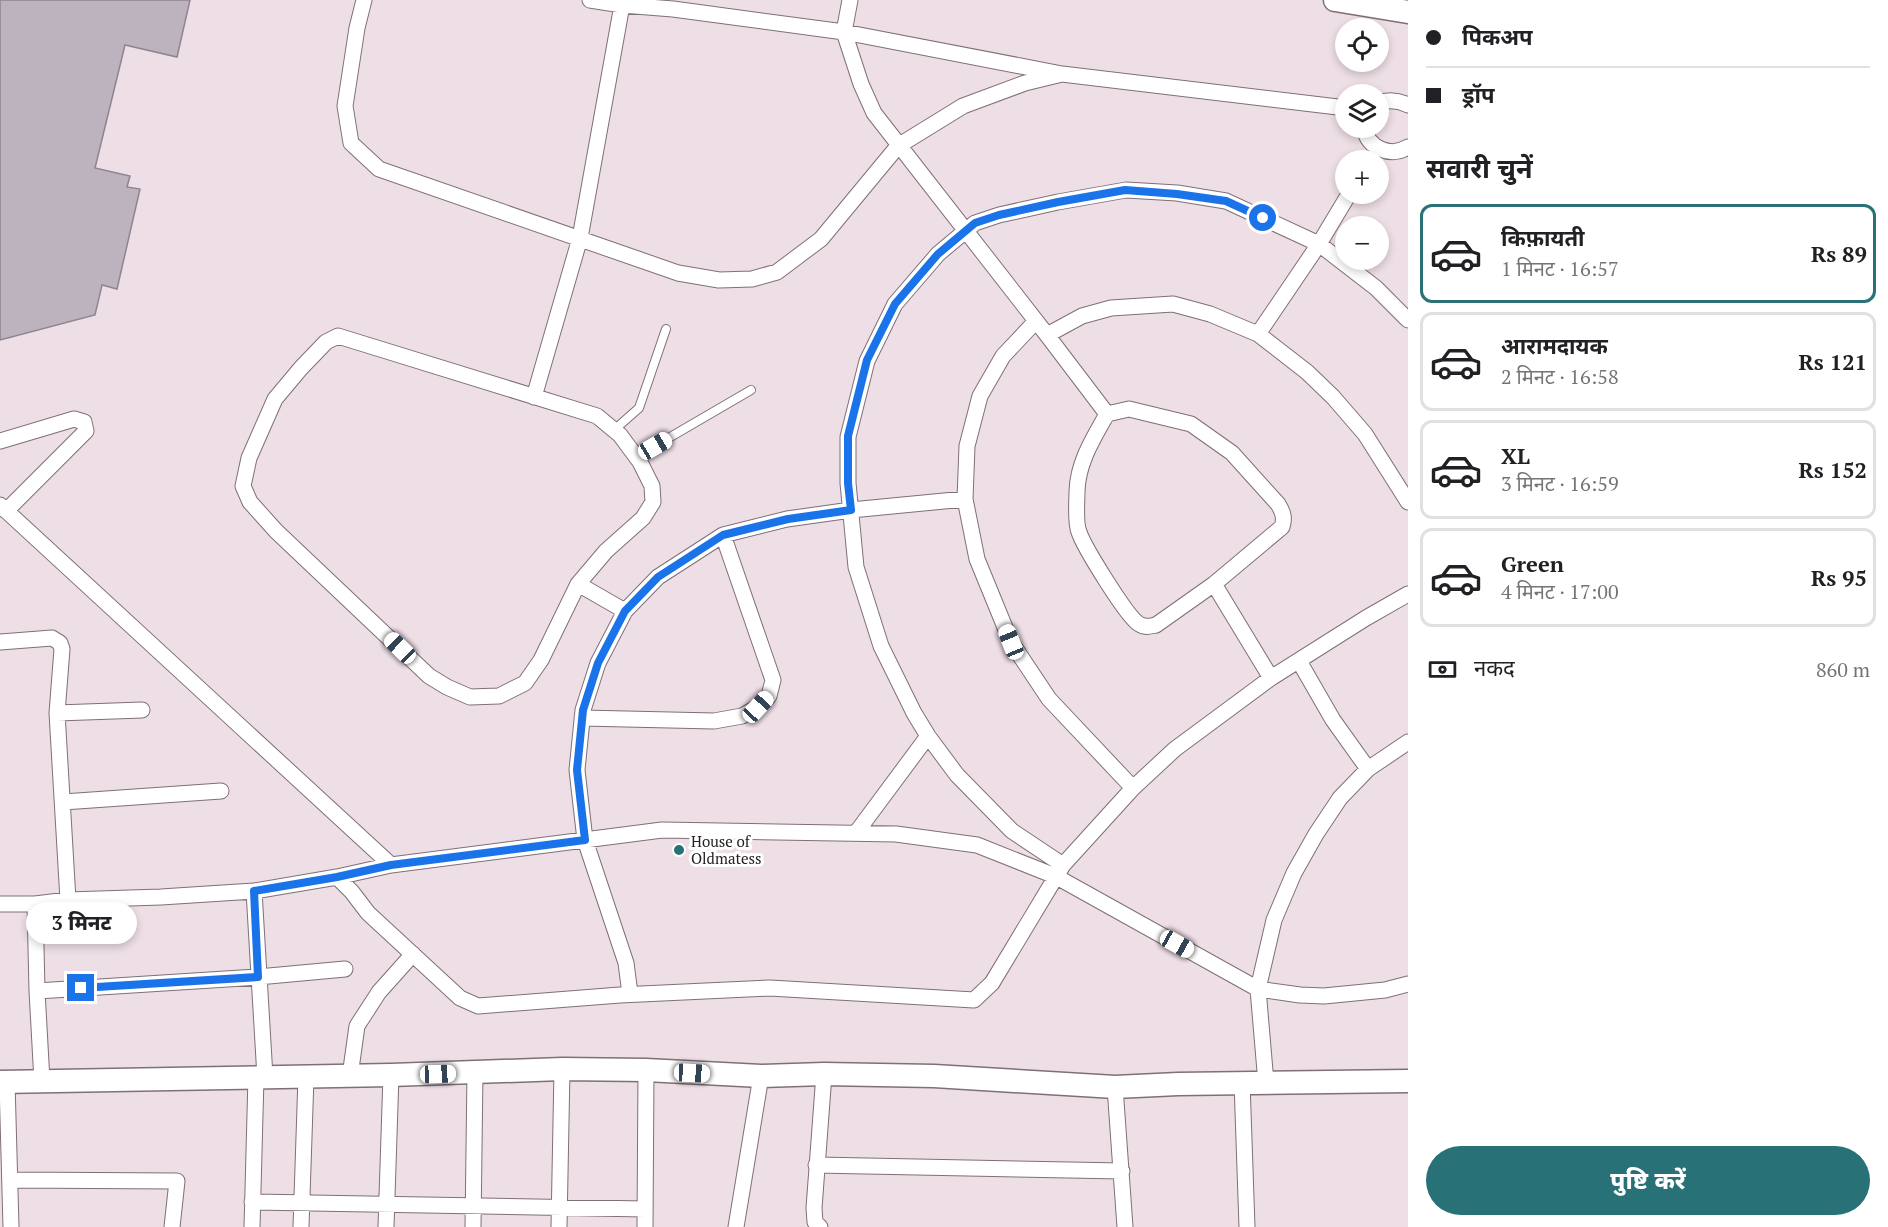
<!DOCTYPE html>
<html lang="hi">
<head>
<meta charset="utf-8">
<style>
	:root { --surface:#fff; --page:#f6f6f6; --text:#202124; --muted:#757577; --line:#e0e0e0; --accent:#277177 }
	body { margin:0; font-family:"PT Serif","Noto Sans Devanagari",serif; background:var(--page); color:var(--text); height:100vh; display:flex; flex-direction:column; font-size:22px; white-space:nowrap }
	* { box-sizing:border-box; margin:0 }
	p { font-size:20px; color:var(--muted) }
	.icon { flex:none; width:33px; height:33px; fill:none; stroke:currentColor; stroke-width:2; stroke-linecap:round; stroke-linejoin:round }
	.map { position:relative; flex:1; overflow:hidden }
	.side { display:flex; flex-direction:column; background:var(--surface); width:480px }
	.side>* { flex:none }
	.guide { display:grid; align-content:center; height:132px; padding:0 18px; background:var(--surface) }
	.controls { position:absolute; left:1335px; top:18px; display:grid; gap:12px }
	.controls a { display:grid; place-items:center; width:54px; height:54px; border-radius:50%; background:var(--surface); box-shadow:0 3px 9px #0003; font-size:30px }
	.end { position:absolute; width:27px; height:27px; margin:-14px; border:8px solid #1a73e8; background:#fff; box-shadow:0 0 0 3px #fff }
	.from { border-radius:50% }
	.bubble { position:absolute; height:42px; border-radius:21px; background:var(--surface); box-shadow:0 3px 9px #0003; font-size:20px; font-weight:800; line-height:42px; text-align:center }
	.car { position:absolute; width:18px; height:36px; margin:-18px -9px; border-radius:8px; box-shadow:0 0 4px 2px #0007; background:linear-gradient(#fff 24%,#345 0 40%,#fff 0 76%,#345 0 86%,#fff 0) }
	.guide b { display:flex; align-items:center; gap:21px; height:57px; font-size:22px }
	.guide b+b { border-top:2px solid var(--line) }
	.guide i { width:15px; height:15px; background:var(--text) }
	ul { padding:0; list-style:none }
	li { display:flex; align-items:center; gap:18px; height:99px; margin:0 12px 9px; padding:0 6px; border:3px solid var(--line); border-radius:12px }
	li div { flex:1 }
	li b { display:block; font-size:22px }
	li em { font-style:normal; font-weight:800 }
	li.on { border-color:var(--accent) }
	li>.icon { width:54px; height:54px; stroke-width:1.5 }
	h2 { padding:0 18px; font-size:27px; line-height:72px }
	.pay { display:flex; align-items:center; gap:15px; height:66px; padding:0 18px; font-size:22px }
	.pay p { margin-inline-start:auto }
	.action { display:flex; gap:12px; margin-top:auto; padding:12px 18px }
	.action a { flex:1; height:69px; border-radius:36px; background:var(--accent); color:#fff; font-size:24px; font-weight:800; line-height:69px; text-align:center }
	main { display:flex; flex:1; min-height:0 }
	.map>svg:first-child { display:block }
	.building { fill:#bdb3bf; stroke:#8e8590; stroke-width:1.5 }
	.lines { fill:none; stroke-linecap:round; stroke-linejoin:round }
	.lane-casing { stroke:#7e7077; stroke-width:10 }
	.street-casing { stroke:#7e7077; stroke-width:17 }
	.secondary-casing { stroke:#7e7077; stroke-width:25 }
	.lane { stroke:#fff; stroke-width:8 }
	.street { stroke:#fff; stroke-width:15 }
	.secondary { stroke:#fff; stroke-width:22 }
	.route { stroke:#1a73e8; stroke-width:8 }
	.poi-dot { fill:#277177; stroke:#fff; stroke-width:2 }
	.labels { text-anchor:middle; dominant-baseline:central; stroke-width:6; stroke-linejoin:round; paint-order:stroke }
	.poi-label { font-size:15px; fill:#272124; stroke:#fff; text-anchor:start }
</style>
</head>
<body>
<main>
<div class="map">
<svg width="1408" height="1227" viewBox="0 0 1408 1227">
	<rect width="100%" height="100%" fill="#eedee6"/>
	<path class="building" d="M0,0H190L177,57L125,45L95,168L130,176L127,187L140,189L117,289L102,285L95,315L0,340Z"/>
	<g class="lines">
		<g class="lane-casing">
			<path id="lane" d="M614,430L639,408L666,329
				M636,457L751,390"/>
		</g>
		<g class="street-casing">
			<path id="street" d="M364,0L357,28L345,106L351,143L379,169L678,273L719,280L752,279L777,272L821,239L898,146L963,106L1025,83L1062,74
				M590,0L622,5L673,9L844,32L1062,74L1346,108
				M850,0L844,32L861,84L874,113L1047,335L1107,414
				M1378,103C1389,99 1398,100 1408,105
				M1364,128C1368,148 1390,158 1408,147
				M1036,321L1003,356L980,396L967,446L965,499L977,559L1011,642L1049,699L1133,788
				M1258,334L1319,244L1349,194
				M1047,335L1082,316L1111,308L1173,304L1210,314L1258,334L1307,372L1333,397L1365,434L1408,502
				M338,336L597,416L620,435L640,462L652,486L653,502L643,518L606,551L578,584L541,660L525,683L499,696L470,697L447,687L429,676L276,531L250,502L243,486L249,458L275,399L301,368L326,342Z
				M534,397L580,238L622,5
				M1129,409L1191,424L1232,453L1278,504C1283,512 1285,518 1282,527L1214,584L1156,625C1150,626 1145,628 1139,624C1127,617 1084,547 1079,532C1075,523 1077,501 1077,491C1078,462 1093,439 1107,414Z
				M0,441L74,419L84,422L86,431L6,511
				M0,505L391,865
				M578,584L625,611
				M1214,584L1271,678
				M0,642L52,638L60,643L62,649L57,713L68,900
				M1299,661L1333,720L1368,769
				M57,713L142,710
				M582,718L714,721L742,716L758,707L769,696L773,680L723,535
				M63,802L221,791
				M856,833L928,736
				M1063,865L1012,831L957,775L928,736L914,713L881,646L856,567L848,483V437L867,361L895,304L938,254L975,223L999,215L1058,202L1126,190L1177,193L1226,201L1319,244L1376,288L1408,320
				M337,877L352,892L368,913L460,998L478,1006L620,995L770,988L974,1000L992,983L1063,865L1133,788L1175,749L1271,678L1366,618L1408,594
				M254,891L265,1077
				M0,904H35L68,900L161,897L254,891L337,877L391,865L662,830L896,834L977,845L1055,876L1258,989L1300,995L1324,996L1385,990L1408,984
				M35,904L37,991L42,1081
				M37,991L258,977L345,969
				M630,994L626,963L585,840L577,770L583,710L598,663L625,611L658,577L723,535L787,519L851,510L965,499
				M350,1076L357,1026L379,992L413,954
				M7,1082L11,1227
				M1242,1082L1247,1227
				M1266,1083L1258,989L1274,920L1294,873L1316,834L1340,798L1368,769L1408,742
				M1115,1087L1125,1227
				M816,1165L1122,1171
				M10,1180L177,1181L172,1227
				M252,1202L645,1209
				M252,1227L256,1077
				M301,1227L306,1077
				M386,1227L391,1075
				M473,1227L475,1072
				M559,1227L562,1069
				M645,1227L646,1070
				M736,1227L761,1076
				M820,1227L815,1222L814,1208L824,1074"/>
		</g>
		<g class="secondary-casing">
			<path id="secondary" d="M1335,0L1408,12
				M0,1082L391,1075L562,1069L646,1070L761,1076L824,1074L934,1076L1115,1087L1178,1084L1408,1081"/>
		</g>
		<use href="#lane" class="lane"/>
		<use href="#street" class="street"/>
		<use href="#secondary" class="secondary"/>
	</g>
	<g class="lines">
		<path class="route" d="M81,988L258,977L254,891L337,877L391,865L585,840L577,770L583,710L598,663L625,611L658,577L723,535L788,519L851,510L848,483V436L867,360L895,304L938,254L975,223L999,215L1058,202L1125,190L1177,194L1226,201L1263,218"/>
	</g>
	<circle class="poi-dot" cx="679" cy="850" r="6"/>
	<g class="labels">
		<g class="poi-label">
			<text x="691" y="841">House of<tspan x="691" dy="17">Oldmatess</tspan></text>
		</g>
	</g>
</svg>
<div class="controls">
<a><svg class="icon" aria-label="locate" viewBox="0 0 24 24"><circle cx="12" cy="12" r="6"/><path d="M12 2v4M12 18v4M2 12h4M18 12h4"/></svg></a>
<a><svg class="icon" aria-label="layers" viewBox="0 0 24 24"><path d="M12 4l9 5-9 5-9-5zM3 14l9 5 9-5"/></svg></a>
<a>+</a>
<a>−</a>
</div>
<i class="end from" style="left:1263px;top:218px"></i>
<i class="end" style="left:81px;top:988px"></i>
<div class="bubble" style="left:26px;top:902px;width:111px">3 मिनट</div>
<i class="car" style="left:655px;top:446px;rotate:60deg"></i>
<i class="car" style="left:1011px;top:642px;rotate:338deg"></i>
<i class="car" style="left:400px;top:648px;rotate:314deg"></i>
<i class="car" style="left:758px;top:707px;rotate:43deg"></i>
<i class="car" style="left:1177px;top:944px;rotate:119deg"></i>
<i class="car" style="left:692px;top:1073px;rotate:93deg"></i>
<i class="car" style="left:438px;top:1074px;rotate:88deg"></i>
</div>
<section class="side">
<div class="guide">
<b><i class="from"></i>पिकअप</b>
<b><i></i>ड्रॉप</b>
</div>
<h2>सवारी चुनें</h2>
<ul>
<li class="on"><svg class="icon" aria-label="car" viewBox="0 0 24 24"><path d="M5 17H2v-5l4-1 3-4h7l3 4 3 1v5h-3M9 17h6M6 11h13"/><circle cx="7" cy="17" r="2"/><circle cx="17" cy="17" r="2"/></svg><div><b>किफ़ायती</b><p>1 मिनट · 16:57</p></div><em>Rs 89</em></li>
<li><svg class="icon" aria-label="car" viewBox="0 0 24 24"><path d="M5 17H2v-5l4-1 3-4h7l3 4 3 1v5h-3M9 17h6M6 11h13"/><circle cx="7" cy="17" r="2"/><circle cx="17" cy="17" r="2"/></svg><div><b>आरामदायक</b><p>2 मिनट · 16:58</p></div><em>Rs 121</em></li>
<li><svg class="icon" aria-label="car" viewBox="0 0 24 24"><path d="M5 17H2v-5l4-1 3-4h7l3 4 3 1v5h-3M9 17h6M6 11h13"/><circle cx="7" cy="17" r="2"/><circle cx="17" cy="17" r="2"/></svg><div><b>XL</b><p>3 मिनट · 16:59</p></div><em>Rs 152</em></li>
<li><svg class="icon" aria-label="car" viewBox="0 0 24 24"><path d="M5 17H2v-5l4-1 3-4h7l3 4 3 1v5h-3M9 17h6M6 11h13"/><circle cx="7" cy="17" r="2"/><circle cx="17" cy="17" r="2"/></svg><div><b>Green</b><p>4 मिनट · 17:00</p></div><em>Rs 95</em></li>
</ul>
<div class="pay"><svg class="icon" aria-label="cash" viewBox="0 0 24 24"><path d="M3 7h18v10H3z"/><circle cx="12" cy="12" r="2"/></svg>नकद<p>860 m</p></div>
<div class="action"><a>पुष्टि करें</a></div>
</section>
</main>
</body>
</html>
